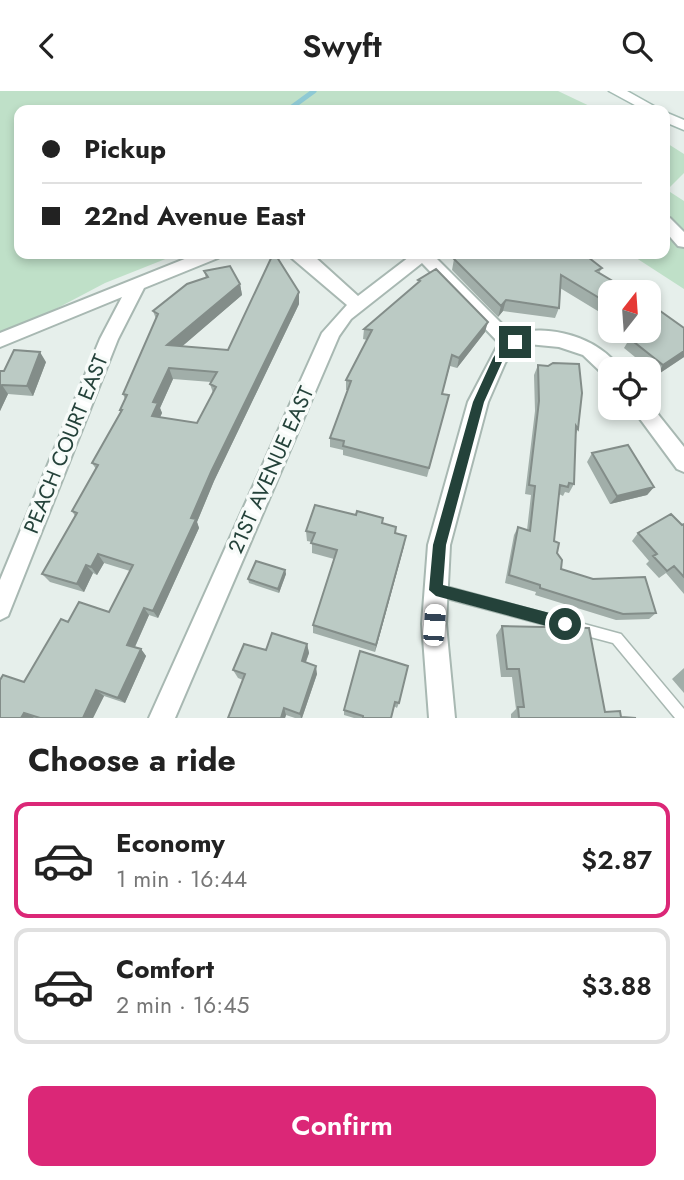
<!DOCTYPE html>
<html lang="en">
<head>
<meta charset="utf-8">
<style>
	:root { --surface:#fff; --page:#f6f6f6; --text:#222; --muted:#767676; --line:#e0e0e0; --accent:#db2777 }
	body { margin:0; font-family:Jost,sans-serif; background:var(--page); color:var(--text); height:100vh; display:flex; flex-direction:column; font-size:26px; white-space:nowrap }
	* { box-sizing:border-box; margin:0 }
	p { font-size:23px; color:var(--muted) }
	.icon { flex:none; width:38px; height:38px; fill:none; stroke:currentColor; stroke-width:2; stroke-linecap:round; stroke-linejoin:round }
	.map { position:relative; height:627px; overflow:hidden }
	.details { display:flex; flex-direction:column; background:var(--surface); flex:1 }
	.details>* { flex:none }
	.top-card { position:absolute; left:14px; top:14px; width:656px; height:154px; border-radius:14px; box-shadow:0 4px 10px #0003; display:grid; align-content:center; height:154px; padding:0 28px; background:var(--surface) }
	.needle { width:46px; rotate:17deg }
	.tools { position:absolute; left:598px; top:189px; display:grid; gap:14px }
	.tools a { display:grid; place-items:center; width:63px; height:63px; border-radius:14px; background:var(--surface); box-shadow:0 4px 10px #0003; font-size:35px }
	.end { position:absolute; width:32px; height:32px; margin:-16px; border:9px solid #24423a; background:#fff; box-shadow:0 0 0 4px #fff }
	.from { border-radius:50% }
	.car { position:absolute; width:21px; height:42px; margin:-21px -10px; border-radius:9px; box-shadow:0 0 5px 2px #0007; background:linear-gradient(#fff 24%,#345 0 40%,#fff 0 76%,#345 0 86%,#fff 0) }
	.top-card b { display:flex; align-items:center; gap:24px; height:66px; font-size:26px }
	.top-card b+b { border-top:2px solid var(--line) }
	.top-card i { width:18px; height:18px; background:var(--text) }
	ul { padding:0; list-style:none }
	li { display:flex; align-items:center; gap:21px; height:116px; margin:0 14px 10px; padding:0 14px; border:4px solid var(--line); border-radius:14px }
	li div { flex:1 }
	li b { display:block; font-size:26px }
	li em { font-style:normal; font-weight:600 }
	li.current { border-color:var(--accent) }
	li>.icon { width:63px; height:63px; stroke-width:1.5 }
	h2 { padding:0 28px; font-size:32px; line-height:84px }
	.action { display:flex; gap:14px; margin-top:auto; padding:14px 28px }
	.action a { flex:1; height:80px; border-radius:14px; background:var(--accent); color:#fff; font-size:28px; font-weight:600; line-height:80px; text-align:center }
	header { display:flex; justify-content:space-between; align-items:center; height:91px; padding:0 28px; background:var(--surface); font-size:32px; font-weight:600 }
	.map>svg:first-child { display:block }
	.green { fill:#bfe0c8 }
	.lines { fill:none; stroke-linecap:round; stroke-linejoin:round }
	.stream { stroke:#8ec9d4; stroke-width:5 }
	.lane-casing { stroke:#a8b8b2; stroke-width:3 }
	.street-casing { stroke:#a8b8b2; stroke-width:4 }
	.secondary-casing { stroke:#a4bbb3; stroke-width:3 }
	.lane { fill:#fff; fill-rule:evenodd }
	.street { fill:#fff; fill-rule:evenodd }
	.secondary { fill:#fff; fill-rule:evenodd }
	.wall { fill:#a1aea9; fill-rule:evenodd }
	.shaded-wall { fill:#838d89 }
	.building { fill:#bbcac4; stroke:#838d89; stroke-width:2; fill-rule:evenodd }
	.route { fill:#24423a }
	.labels { text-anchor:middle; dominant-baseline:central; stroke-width:7; stroke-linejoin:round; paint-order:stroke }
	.street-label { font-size:21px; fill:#24423a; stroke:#f7fbf9 }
</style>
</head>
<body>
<header><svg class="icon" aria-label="back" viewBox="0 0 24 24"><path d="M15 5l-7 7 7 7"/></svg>Swyft<svg class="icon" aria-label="search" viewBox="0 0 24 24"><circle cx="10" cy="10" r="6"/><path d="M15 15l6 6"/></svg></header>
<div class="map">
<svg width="684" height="627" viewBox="0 0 684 627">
	<rect width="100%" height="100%" fill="#e6efeb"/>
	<path class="green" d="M0,0H558L598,19H19V163H178L105,192L31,231L0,242Z
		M665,51L684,63V82L667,99L684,110V198L630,163H665Z"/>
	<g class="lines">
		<path class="stream" d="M288,19L314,0"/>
		<g class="lane-casing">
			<path id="lane" d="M437,493L621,543L684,618V627H675L613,552L437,505L433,503L431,499L433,495Z"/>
		</g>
		<g class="street-casing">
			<path id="street" d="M665,125L670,127L684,141V156L678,155L665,140Z
				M197,163H220L218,167L144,197L118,248L8,525L0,529V489L100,248L122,206L0,256V242Z
				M287,163H307L316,167L358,205L413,163H432L513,244C546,231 601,247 620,278H611V286L604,284L583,264L559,256L528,253L513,259L505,272L488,311L450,454L446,533L455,627H429L422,533L428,454L468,311L499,252L422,172L351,228L339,245L175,627H149L322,242L347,214Z
				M649,312L684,356V381L677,378L632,317H649Z"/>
		</g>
		<g class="secondary-casing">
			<path id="secondary" d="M609,0H627L661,19H644Z
				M665,21L684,29V39L665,31Z"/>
		</g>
		<use href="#lane" class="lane"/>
		<use href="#street" class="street"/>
		<use href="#secondary" class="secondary"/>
	</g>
	<path class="wall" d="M454,168L602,177L599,182L611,201V228L560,197L559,217L555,227L503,220L498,226L452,179Z
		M204,180L240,193L242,204L182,255L228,259L299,201V213L214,390L197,431L199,437L158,527L149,524L135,556L141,558L146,565L125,612L104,605L93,627H0L24,591L68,531L109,521L130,480L104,472L97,484L93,482L84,501L50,491L42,483L75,425L72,420L96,378L92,372L121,322L120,319L125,308L123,303L156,228L153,220L206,187ZM173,288L211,291L210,293L213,302L197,332L160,326L162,322L160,317Z
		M418,189L485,241L457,277L450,275L442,303L449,304L427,386L343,364V359L330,356V347L348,299H346V289L367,249L363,248L364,238L417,193Z
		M611,233V240H649L684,237V266L657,284L624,257L627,252L608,240Z
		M46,271L33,305L8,303L0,320V280H4Z
		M538,274L578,338L576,343L574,393L569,402L565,401L563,405L559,403L554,450L561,478L656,522L649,528L616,529L535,504L536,501L505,492L514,444L518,436L527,439L531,404L525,403L535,320L534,284Z
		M592,362L654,396L647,404L610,413L587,371Z
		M382,432L395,442L404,455L375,561L313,542V534L334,468L312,462V451L307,450L306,440Z
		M684,433V503L666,482L659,487L646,473L649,470L632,450L638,442Z
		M285,479L286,483L279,502L249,492L248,488Z
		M502,535L605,621L621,626L636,627H511V623L516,618L512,586H501L496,544Z
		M307,553L309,562L306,571L317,583L302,627H295L286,624L285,627H228L243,589L238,587L233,579L266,559Z
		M360,560L399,612L397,617L394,615L391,627H354L344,624V619Z
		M684,577V602L672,588Z"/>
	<path class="shaded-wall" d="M240,193L242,204L171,265L167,254Z
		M299,201V213L214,390L197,431L199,437L158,527L153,520L191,427L211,381Z
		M506,209L503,220L498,226L501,215Z
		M488,231L485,241L457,277L459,267Z
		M684,260V266L657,284L663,274Z
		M40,261L46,271L33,305L27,295Z
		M169,277L173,288L160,317L162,322L156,335L152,325L153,311Z
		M2,294L8,303L0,320V297Z
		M654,396L647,404L610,413L617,405Z
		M406,445L404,455L375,561L376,554Z
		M98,463L104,472L97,484L91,476Z
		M86,474L93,482L84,501L77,493Z
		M285,479L286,483L279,502L278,498Z
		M144,517L149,524L133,560L127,554Z
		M307,553L309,562L303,578L302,570Z
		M141,558L146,565L125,612L118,607Z
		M316,575L317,583L302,627H301L300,623Z
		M96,599L104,605L93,627H83Z
		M284,617L286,624L285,627H281Z
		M24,622L34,626L33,627H21Z"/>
	<path class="building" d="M273,163H275L299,201L211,381L191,427L196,428L153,520L144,517L127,554L141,558L118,607L96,599L83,627H40L24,622L21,627H0V589L3,584L24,591L61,528L68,531L79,511L109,521L133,474L98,463L91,476L86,474L77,493L42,483L77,422L72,420L98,374L92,372L122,319H120L127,304L123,303L158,223L153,220L187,193L208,186L204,180L230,175L240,193L167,254L228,259ZM169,277L217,281L210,293L216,296L197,332L152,325L158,312L153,311Z
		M461,163H584L602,177L596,180L631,201H611V214L561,184L559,217L506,209L501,215L454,168Z
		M436,178L488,231L459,267L452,264L442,303L449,304L429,377L343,355L344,350L330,347L351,290L346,289L372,239L364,238L420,190L418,189Z
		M649,212L684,237V260L663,274L629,247L635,243L629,240H649Z
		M14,259L40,261L27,295L2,294L0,297V280H4Z
		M553,272L579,273L582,302L578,338L576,335L574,393L569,392L568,396L560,394L554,450L559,452L557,462L562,469L561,478L593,488L645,486L656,522L623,523L540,497V494L509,484L518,436L530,440L535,395L529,394L539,310L538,274L548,275Z
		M628,354L654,396L617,405L592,362Z
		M315,414L356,424L357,420L383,427L382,432L396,436L395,442L406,445L376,554L313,534L337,459L311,452L315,442L306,440Z
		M671,423L682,434L684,433V486L674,475L667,480L653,465L657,463L638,442Z
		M256,470L285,479L278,498L248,488Z
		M502,535L589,537L605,621L620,620L621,626L636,627H519L518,616H524L519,578H507Z
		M272,542L307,553L302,570L316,575L300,623L284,617L281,627H228L245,583L233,579L244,553L266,559Z
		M360,560L408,575L399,612L395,611L391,627H363V625L344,619Z"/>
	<path class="route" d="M515,247L521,251L511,257L502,271L484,311L446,454L443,494L565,526L573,533L565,540L436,505L429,499L433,454L473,311L493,267L504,251Z"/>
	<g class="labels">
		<g class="street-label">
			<text transform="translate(66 353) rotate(-68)">PEACH COURT EAST</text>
			<text transform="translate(271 379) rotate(-66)">21ST AVENUE EAST</text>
		</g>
	</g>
</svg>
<div class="tools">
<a><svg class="needle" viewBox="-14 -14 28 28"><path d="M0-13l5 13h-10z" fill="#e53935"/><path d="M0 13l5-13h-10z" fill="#767676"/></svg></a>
<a><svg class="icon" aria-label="locate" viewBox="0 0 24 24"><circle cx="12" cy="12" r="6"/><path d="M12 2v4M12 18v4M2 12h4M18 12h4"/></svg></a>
</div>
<i class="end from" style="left:565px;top:533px"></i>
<i class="end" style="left:515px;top:251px"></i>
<i class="car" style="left:434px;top:534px;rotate:4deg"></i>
<div class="top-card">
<b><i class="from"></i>Pickup</b>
<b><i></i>22nd Avenue East</b>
</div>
</div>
<section class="details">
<h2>Choose a ride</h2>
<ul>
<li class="current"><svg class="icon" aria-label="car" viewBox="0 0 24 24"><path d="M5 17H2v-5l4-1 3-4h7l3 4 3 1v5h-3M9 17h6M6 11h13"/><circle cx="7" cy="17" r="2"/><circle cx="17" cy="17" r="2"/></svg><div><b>Economy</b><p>1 min · 16:44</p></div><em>$2.87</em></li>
<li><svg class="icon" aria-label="car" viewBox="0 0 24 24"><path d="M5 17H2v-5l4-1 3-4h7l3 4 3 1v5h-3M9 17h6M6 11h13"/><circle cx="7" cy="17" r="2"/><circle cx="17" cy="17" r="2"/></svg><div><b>Comfort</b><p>2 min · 16:45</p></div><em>$3.88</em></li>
</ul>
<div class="action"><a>Confirm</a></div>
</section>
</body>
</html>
